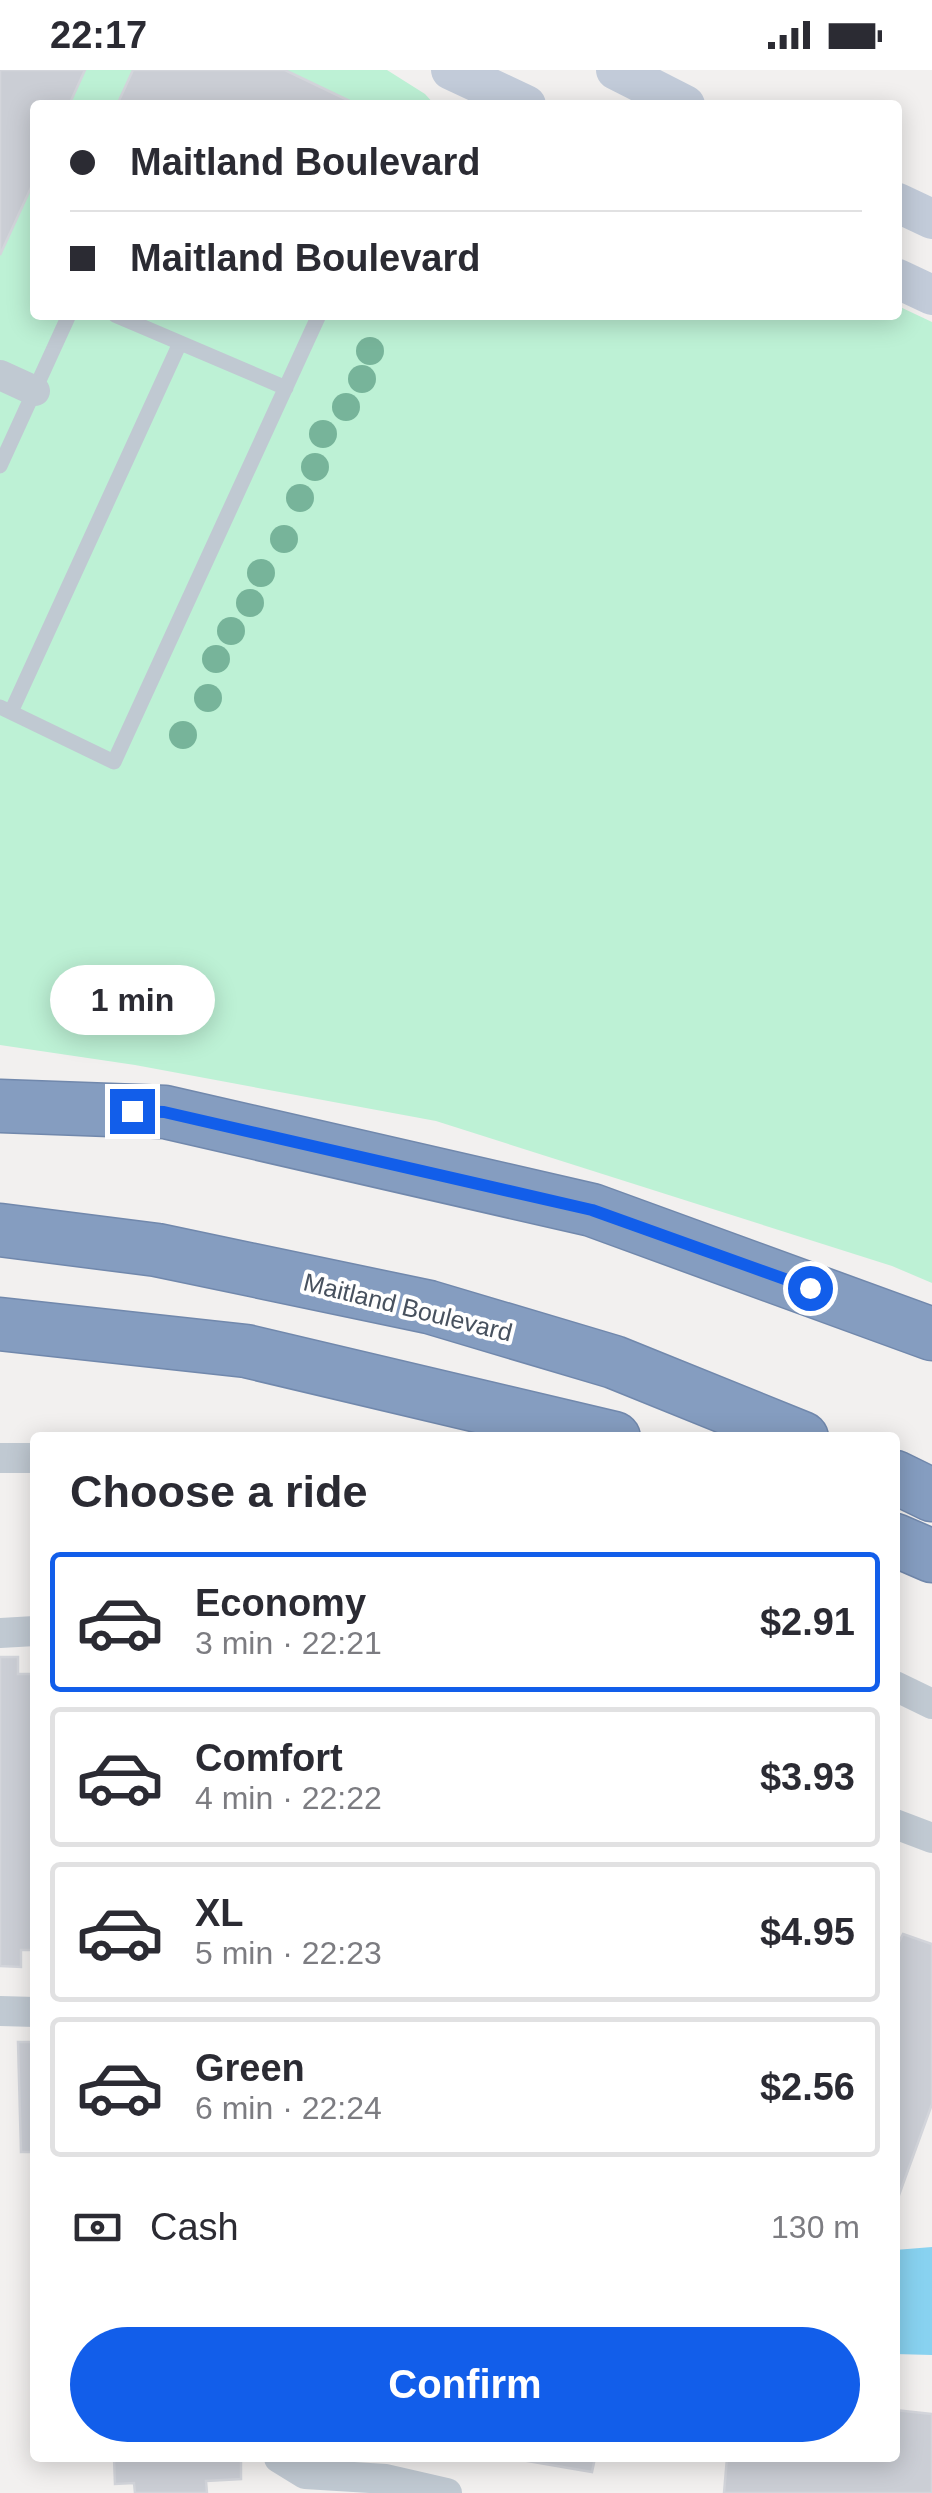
<!DOCTYPE html>
<html lang="en">
<head>
<meta charset="utf-8">
<style>
	:root { --surface:#fff; --page:#f2f2f3; --text:#2b2b33; --muted:#7c7c81; --line:#e1e1e2; --accent:#125eea }
	body { margin:0; font-family:Arial,sans-serif; background:var(--page); color:var(--text); height:100vh; display:flex; flex-direction:column; font-size:38px; white-space:nowrap }
	* { box-sizing:border-box; margin:0 }
	p { font-size:32px; color:var(--muted) }
	.icon { flex:none; width:55px; height:55px; fill:none; stroke:currentColor; stroke-width:2; stroke-linecap:round; stroke-linejoin:round }
	.map { position:relative; flex:1; overflow:hidden }
	.panel { position:absolute; left:30px; top:1362px; width:870px; height:1030px; display:flex; flex-direction:column; background:var(--surface); border-radius:10px; box-shadow:0 5px 25px #0003 }
	.panel>* { flex:none }
	.top-card { position:absolute; left:30px; top:30px; width:872px; height:220px; border-radius:10px; box-shadow:0 5px 25px #0003; display:grid; align-content:center; height:220px; padding:0 40px; background:var(--surface) }
	.end { position:absolute; width:45px; height:45px; margin:-22px; border:12px solid #125eea; background:#fff; box-shadow:0 0 0 5px #fff }
	.from { border-radius:50% }
	.bubble { position:absolute; height:70px; border-radius:35px; background:var(--surface); box-shadow:0 5px 25px #0003; font-size:32px; font-weight:700; line-height:70px; text-align:center }
	.top-card b { display:flex; align-items:center; gap:35px; height:95px; font-size:38px }
	.top-card b+b { border-top:2px solid var(--line) }
	.top-card i { width:25px; height:25px; background:var(--text) }
	ul { padding:0; list-style:none }
	li { display:flex; align-items:center; gap:30px; height:140px; margin:0 20px 15px; padding:0 20px; border:5px solid var(--line); border-radius:10px }
	li div { flex:1 }
	li b { display:block; font-size:38px }
	li em { font-style:normal; font-weight:700 }
	li.active { border-color:var(--accent) }
	li>.icon { width:90px; height:90px; stroke-width:1.5 }
	h2 { padding:0 40px; font-size:45px; line-height:120px }
	.pay { display:flex; align-items:center; gap:25px; height:110px; padding:0 40px; font-size:38px }
	.pay p { margin-inline-start:auto }
	.primary-button { display:flex; gap:20px; margin-top:auto; padding:20px 40px }
	.primary-button a { flex:1; height:115px; border-radius:60px; background:var(--accent); color:#fff; font-size:40px; font-weight:700; line-height:115px; text-align:center }
	.status { display:flex; justify-content:space-between; align-items:center; height:70px; padding:0 50px; background:var(--surface); direction:ltr }
	.status svg { height:28px; fill:currentColor }
	.map>svg:first-child { display:block }
	.green { fill:#bdf1d5 }
	.water { fill:#88d2f0 }
	.building { fill:#cbced5; stroke:#d3d5db; stroke-width:2.5 }
	.lines { fill:none; stroke-linecap:round; stroke-linejoin:round }
	.highway-casing { stroke:#7188ac; stroke-width:55 }
	.lane { stroke:#c0c9d2; stroke-width:15 }
	.street { stroke:#c0c9d2; stroke-width:30 }
	.secondary { stroke:#c2cbd9; stroke-width:40 }
	.highway { stroke:#859dc0; stroke-width:52 }
	.tree { fill:#77b49a }
	.route { stroke:#125eea; stroke-width:12 }
	.labels { text-anchor:middle; dominant-baseline:central; stroke-width:8; stroke-linejoin:round; paint-order:stroke }
	.street-label { font-size:25px; fill:#47515e; stroke:#fff }
</style>
</head>
<body>
<div class="status"><b>22:17</b><svg viewBox="0 0 49 12"><path d="M0 12V9h3v3zM5 12V6h3v6zM10 12V3h3v9zM15 12V0h3v12zM26 1h20v11H26zM47 4h2v5h-2z"/></svg></div>
<div class="map">
<svg width="932" height="2423" viewBox="0 0 932 2423">
	<rect width="100%" height="100%" fill="#f2f0ef"/>
	<path class="green" d="M0,0H387L425,24L435,35H35V245H898V236L932,252V1213L892,1196L436,1051L135,995L0,975Z"/>
	<path class="water" d="M932,2177V2285L895,2284V2180Z"/>
	<path class="building" d="M0,0H85L69,35H35V109L0,185Z
		M133,0H285L358,35H117Z
		M0,1587H18V1604H35V1880H21V1897L0,1896Z
		M903,1864L932,1874V2034L895,2136V1880Z
		M18,1972H35V2082H21Z
		M895,2340L932,2344V2423H724L727,2388H895Z
		M114,2388H241V2409L206,2411L207,2423H135L134,2413L115,2414Z
		M510,2388H595L592,2402Z"/>
	<g class="lines">
		<g class="highway-casing">
			<path id="highway" d="M0,1036L165,1042L592,1140L932,1264
				M0,1160L157,1180L429,1237L614,1292L802,1368
				M0,1254L246,1281L614,1368
				M895,1407L932,1425
				M895,1470L932,1486"/>
		</g>
		<path class="lane" d="M115,245L286,318
			M0,396L69,245
			M0,637L114,692L319,245
			M11,642L180,273"/>
		<path class="street" d="M0,305L35,321
			M0,1388H35
			M0,1563L35,1561
			M895,1616L932,1634
			M895,1754L932,1768
			M0,1941L35,1942
			M279,2388L305,2404L386,2409L447,2423"/>
		<path class="secondary" d="M451,0L526,35
			M616,0L685,35
			M898,133L932,149
			M898,209L932,225"/>
		<use href="#highway" class="highway"/>
	</g>
	<g class="tree">
		<circle cx="370" cy="281" r="14"/>
		<circle cx="362" cy="309" r="14"/>
		<circle cx="346" cy="337" r="14"/>
		<circle cx="323" cy="364" r="14"/>
		<circle cx="315" cy="397" r="14"/>
		<circle cx="300" cy="428" r="14"/>
		<circle cx="284" cy="469" r="14"/>
		<circle cx="261" cy="503" r="14"/>
		<circle cx="250" cy="533" r="14"/>
		<circle cx="231" cy="561" r="14"/>
		<circle cx="216" cy="589" r="14"/>
		<circle cx="208" cy="628" r="14"/>
		<circle cx="183" cy="665" r="14"/>
	</g>
	<g class="lines">
		<path class="route" d="M132,1041L164,1042L592,1140L810,1218"/>
	</g>
	<g class="labels">
		<g class="street-label">
			<text transform="translate(408 1237) rotate(14)">Maitland Boulevard</text>
		</g>
	</g>
</svg>
<i class="end from" style="left:810px;top:1218px"></i>
<i class="end" style="left:132px;top:1041px"></i>
<div class="bubble" style="left:50px;top:895px;width:165px">1 min</div>
<div class="top-card">
<b><i class="from"></i>Maitland Boulevard</b>
<b><i></i>Maitland Boulevard</b>
</div>
<section class="panel">
<h2>Choose a ride</h2>
<ul>
<li class="active"><svg class="icon" aria-label="car" viewBox="0 0 24 24"><path d="M5 17H2v-5l4-1 3-4h7l3 4 3 1v5h-3M9 17h6M6 11h13"/><circle cx="7" cy="17" r="2"/><circle cx="17" cy="17" r="2"/></svg><div><b>Economy</b><p>3 min · 22:21</p></div><em>$2.91</em></li>
<li><svg class="icon" aria-label="car" viewBox="0 0 24 24"><path d="M5 17H2v-5l4-1 3-4h7l3 4 3 1v5h-3M9 17h6M6 11h13"/><circle cx="7" cy="17" r="2"/><circle cx="17" cy="17" r="2"/></svg><div><b>Comfort</b><p>4 min · 22:22</p></div><em>$3.93</em></li>
<li><svg class="icon" aria-label="car" viewBox="0 0 24 24"><path d="M5 17H2v-5l4-1 3-4h7l3 4 3 1v5h-3M9 17h6M6 11h13"/><circle cx="7" cy="17" r="2"/><circle cx="17" cy="17" r="2"/></svg><div><b>XL</b><p>5 min · 22:23</p></div><em>$4.95</em></li>
<li><svg class="icon" aria-label="car" viewBox="0 0 24 24"><path d="M5 17H2v-5l4-1 3-4h7l3 4 3 1v5h-3M9 17h6M6 11h13"/><circle cx="7" cy="17" r="2"/><circle cx="17" cy="17" r="2"/></svg><div><b>Green</b><p>6 min · 22:24</p></div><em>$2.56</em></li>
</ul>
<div class="pay"><svg class="icon" aria-label="cash" viewBox="0 0 24 24"><path d="M3 7h18v10H3z"/><circle cx="12" cy="12" r="2"/></svg>Cash<p>130 m</p></div>
<div class="primary-button"><a>Confirm</a></div>
</section>
</div>
</body>
</html>
